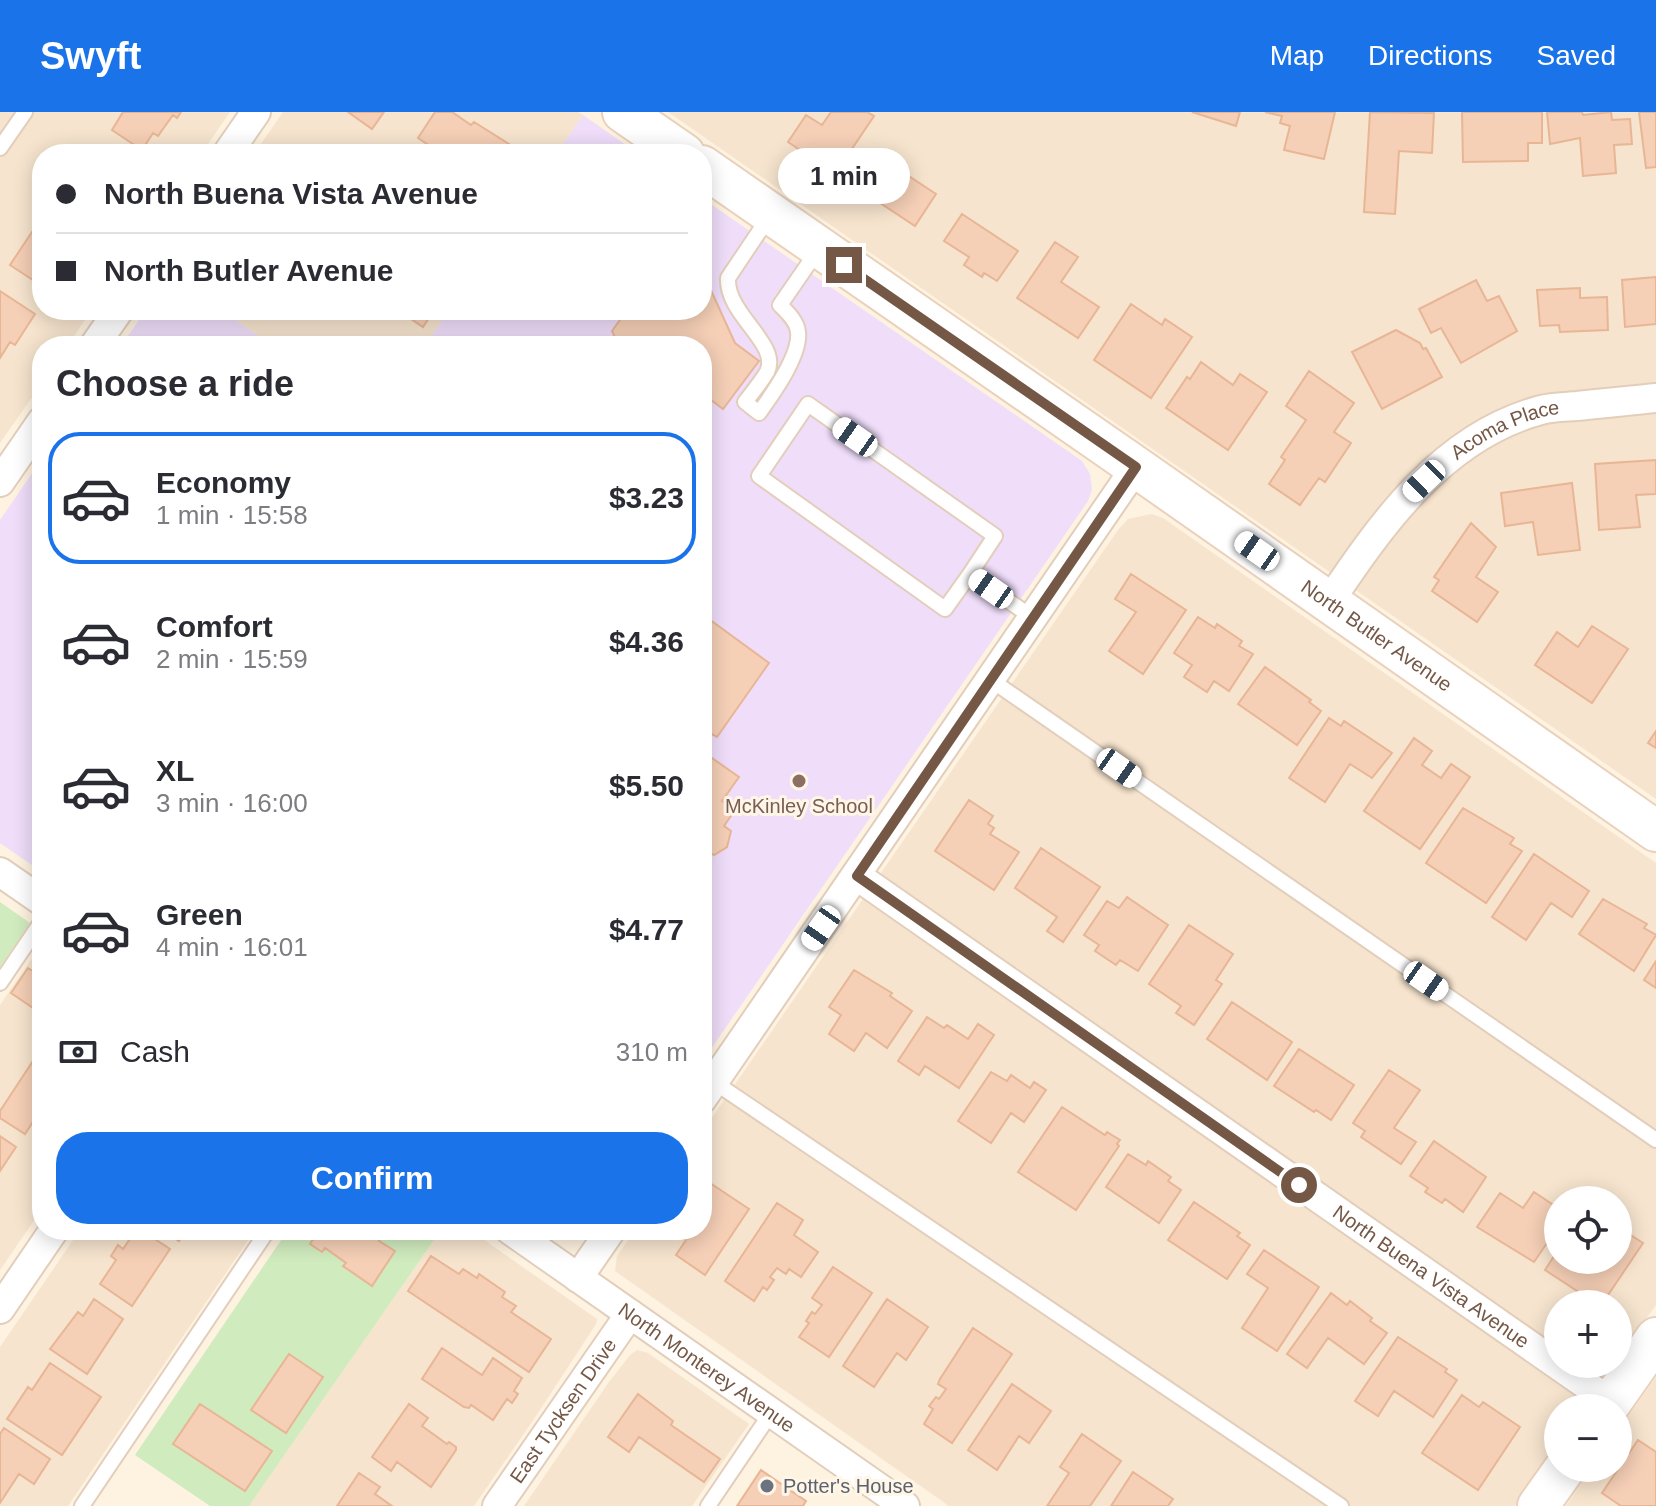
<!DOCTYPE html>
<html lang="en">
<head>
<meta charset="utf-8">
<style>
	:root { --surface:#fff; --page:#f7f7f7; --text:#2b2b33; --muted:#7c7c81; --line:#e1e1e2; --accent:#1a73e8 }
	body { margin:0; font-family:Helvetica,sans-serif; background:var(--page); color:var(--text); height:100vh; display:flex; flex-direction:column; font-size:30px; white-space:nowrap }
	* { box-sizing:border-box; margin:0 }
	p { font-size:26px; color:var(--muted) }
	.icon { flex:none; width:44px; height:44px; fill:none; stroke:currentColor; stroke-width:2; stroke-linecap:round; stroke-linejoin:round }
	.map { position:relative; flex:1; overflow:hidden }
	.sheet { position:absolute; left:32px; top:224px; width:680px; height:904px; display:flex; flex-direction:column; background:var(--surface); border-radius:32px; box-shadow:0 4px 20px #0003 }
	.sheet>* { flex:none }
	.guide { position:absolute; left:32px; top:32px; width:680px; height:176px; border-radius:32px; box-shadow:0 4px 20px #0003; display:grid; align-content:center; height:176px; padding:0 24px; background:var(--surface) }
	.fabs { position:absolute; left:1544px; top:1074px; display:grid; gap:16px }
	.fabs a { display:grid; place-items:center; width:88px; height:88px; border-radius:50%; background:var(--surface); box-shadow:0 4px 20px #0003; font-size:40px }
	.end { position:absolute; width:36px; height:36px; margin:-18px; border:10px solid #755746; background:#fff; box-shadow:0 0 0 4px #fff }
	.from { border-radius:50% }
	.bubble { position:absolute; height:56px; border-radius:28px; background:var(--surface); box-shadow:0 4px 20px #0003; font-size:26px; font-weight:800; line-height:56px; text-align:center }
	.car { position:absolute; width:24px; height:48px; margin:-24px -12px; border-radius:10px; box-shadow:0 0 6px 2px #0007; background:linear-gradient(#fff 24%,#345 0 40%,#fff 0 76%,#345 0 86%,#fff 0) }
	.guide b { display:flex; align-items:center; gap:28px; height:76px; font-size:30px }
	.guide b+b { border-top:2px solid var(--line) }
	.guide i { width:20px; height:20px; background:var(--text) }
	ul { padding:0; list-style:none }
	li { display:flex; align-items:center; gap:24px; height:132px; margin:0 16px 12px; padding:0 8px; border:4px solid transparent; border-radius:32px }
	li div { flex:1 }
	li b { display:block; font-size:30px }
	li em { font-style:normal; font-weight:800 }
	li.active { border-color:var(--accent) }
	li>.icon { width:72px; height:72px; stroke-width:1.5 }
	h2 { padding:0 24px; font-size:36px; line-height:96px }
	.pay { display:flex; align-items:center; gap:20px; height:88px; padding:0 24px; font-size:30px }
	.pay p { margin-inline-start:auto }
	.cta { display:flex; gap:16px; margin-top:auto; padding:16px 24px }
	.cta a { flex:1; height:92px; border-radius:32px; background:var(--accent); color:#fff; font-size:32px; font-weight:800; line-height:92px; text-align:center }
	header { display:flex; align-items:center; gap:48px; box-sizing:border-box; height:112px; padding:0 40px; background:var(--accent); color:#fff }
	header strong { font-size:38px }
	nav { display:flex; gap:44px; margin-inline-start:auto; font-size:28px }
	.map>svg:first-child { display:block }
	.residential { fill:#f6e4ce; fill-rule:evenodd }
	.education { fill:#efddf9 }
	.green { fill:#d0ebbe }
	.building { fill:#f5cfb6; stroke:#e8b695; stroke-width:2 }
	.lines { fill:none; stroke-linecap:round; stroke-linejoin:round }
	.lane-casing { stroke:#e2cebb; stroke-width:18 }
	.street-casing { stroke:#e2cebb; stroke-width:32 }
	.secondary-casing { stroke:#e9d1bb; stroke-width:44 }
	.lane { stroke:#fff; stroke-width:14 }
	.street { stroke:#fff; stroke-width:28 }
	.secondary { stroke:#fff; stroke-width:40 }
	.route { stroke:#755746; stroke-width:10 }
	.education-dot { fill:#8d6e63; stroke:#fff6e7; stroke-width:3 }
	.worship-dot { fill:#6b7280; stroke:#fff6e7; stroke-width:3 }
	.labels { text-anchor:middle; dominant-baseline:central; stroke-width:6; stroke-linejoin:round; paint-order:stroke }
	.street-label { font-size:20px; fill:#755746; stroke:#fff6e7 }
	.education-label { font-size:20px; fill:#785e54; stroke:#fff6e7 }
	.worship-label { font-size:20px; fill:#5b616d; stroke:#fff6e7; text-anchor:start }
</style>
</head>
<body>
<header>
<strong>Swyft</strong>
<nav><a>Map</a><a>Directions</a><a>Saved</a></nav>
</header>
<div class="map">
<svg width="1656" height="1394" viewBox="0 0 1656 1394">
	<rect width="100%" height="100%" fill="#fef2e0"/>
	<path class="residential" d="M0,0H230L201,42H42V198H92L67,234H42V271L0,331Z
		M283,0H578L583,3L556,42H254Z
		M668,0H1656V687Z
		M221,198H449L425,234H273Z
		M1152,402L1163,406L1656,751V1193L1618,1247V1192H1558V1252H1615L1584,1296H1558V1333L1515,1394H949L615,1159L617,1144L635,1118H702V1020L1118,418L1128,407ZM1558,1088H1618V1148H1558Z
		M42,832V1097L0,1158V893Z
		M80,1118H255L68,1394H0V1235Z
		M441,1118H470L597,1207L596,1212L536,1304L474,1394H249Z
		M637,1238L648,1241L749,1312L692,1394H524L609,1270L630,1243Z
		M1656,1265V1394H1566L1592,1356H1618V1319Z"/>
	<path class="education" d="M583,3L639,42H556Z
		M702,86L1082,349L1090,362L1092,378L1088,389L702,950V234H425L449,198H702Z
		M146,198H221L273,234H121Z
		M42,347V760L0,731V408Z"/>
	<path class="green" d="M0,790L30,811L0,855Z
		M288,1118H441L249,1394H210L135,1343Z"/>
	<path class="building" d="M123,0H181L177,6L173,3L158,24L153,21L142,38L112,18Z
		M348,0H384L372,17Z
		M435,0H452L471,13L474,10L525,42H442L418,26Z
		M831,0H867L874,4L839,56L813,39L809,44L788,30L806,3L822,13Z
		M1192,0H1240L1236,14Z
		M1265,0H1335L1324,47L1284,38L1290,14L1280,11L1282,4Z
		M1370,0L1434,1L1432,41L1399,39L1395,102L1364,100Z
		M1462,0H1542V31H1528V49L1463,50Z
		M1547,0H1582L1583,3L1611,0L1612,8L1630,7L1632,32L1614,33L1616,61L1583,64L1580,26L1550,32Z
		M1639,0H1656V55L1646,56Z
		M99,33L112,42H93Z
		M883,47L936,82L915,114L862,79Z
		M962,102L1018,139L997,169L984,161L982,165L964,153L969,145L944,129Z
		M42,105V174L10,153Z
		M1055,130L1078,145L1061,170L1099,195L1078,226L1017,186Z
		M1656,165V212L1625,215L1622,168Z
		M1476,168L1487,189L1499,184L1517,219L1461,251L1441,216L1431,221L1419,197Z
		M702,174H709L735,231L759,249L723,297L702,281V234H619L612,219L627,198H702Z
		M1580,176V186L1607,185L1608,218L1560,220L1559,213L1540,214L1537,178Z
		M0,179L35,202L15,233L10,230L0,246Z
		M1131,192L1162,213L1165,207L1192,225L1151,286L1094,248Z
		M398,198H434L423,215Z
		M1396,218L1420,231L1423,237L1426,236L1442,265L1382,297L1352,240Z
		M1201,250L1233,273L1240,262L1267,280L1228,338L1166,296L1187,265L1190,267Z
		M1309,259L1354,291L1334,320L1351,331L1325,370L1319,366L1300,393L1269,372L1285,348L1281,345L1306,308L1286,294Z
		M1656,348V382L1636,383L1640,415L1599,418L1595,352Z
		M1572,371L1580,438L1538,443L1533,410L1505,414L1501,381Z
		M1471,411L1496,435L1476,465L1498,480L1477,510L1432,479L1439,468L1434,465Z
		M1131,462L1186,498L1143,562L1109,539L1136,500L1115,487Z
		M702,502L769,551L717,625L702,617Z
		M1198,505L1215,516L1217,512L1242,529L1239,534L1253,542L1229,579L1214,569L1207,580L1184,565L1192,553L1174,541Z
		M1592,514L1628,537L1592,591L1535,553L1557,520L1578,535Z
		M1265,555L1311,588L1309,590L1321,599L1297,633L1238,592Z
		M1329,606L1341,614L1344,609L1392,641L1372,666L1350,652L1325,690L1289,666Z
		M1656,619V636L1648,631Z
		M1414,626L1432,639L1422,653L1441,666L1451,652L1470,665L1420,737L1364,699Z
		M702,639L739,665L722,689L735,698L724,714L731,719L727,735L714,743L707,739L702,745Z
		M969,688L993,704L988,712L994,716L990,722L1019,740L994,778L935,739Z
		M1463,696L1514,726L1510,732L1522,739L1486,791L1426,751Z
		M1041,736L1100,775L1063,830L1047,819L1057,805L1015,776Z
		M1534,742L1589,779L1572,805L1551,791L1526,828L1492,805Z
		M1127,785L1168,813L1138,859L1120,848L1116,853L1095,839L1099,833L1084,823L1107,789L1119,796Z
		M1603,787L1647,812L1644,816L1656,823L1634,859L1579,822Z
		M1189,813L1233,842L1216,868L1222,872L1194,913L1176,901L1181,894L1149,872Z
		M1656,849V876L1644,868Z
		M28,856L42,865V902L11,881Z
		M854,858L892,881L890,884L912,899L887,936L866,921L854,939L829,922L841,903L829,895Z
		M1232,890L1292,930L1267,968L1207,927Z
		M927,905L944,916L947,913L968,927L978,912L994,923L959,976L925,954L919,963L898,949Z
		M1299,937L1354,973L1331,1008L1316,998L1314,1000L1274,974Z
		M33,949L42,955V1008L36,1005L25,1022L0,1006V999Z
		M1389,958L1420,978L1394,1016L1416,1030L1401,1052L1361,1025L1365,1019L1353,1011Z
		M991,960L1007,969L1011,963L1030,976L1034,970L1046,978L1024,1010L1011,1001L991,1031L958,1009Z
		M1062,995L1105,1023L1107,1020L1120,1028L1117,1032L1119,1034L1076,1098L1018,1060Z
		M0,1024L16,1035L0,1059Z
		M1434,1029L1486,1065L1463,1100L1445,1087L1442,1091L1425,1080L1428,1076L1410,1064Z
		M1128,1042L1146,1053L1148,1049L1171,1065L1168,1069L1181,1078L1159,1111L1106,1075Z
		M710,1071L749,1097L705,1163L676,1143L686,1128L682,1126L688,1118L691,1120L702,1118V1084Z
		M1534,1080L1558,1096V1115L1534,1150L1477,1115L1500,1081L1523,1096Z
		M1194,1090L1240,1121L1237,1124L1250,1133L1227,1167L1168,1128Z
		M777,1091L803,1108L794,1123L818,1140L801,1165L789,1157L786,1162L777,1156L770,1165L774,1168L767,1178L763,1175L754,1189L725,1169Z
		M1618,1115L1643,1131L1602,1192H1597L1545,1158L1558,1138V1148H1618Z
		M136,1118H141L170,1137L132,1194L100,1172L116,1148L111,1144L118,1133L123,1137Z
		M163,1118H186L179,1129Z
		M319,1118H375L383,1123L379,1129L395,1139L372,1174L343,1154L346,1151L325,1136L322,1140L310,1132Z
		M1264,1138L1319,1175L1277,1239L1242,1216L1268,1176L1247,1162Z
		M431,1144L459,1162L463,1157L477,1166L479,1162L505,1180L502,1185L516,1194L511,1200L551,1227L529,1260L408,1179Z
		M833,1155L872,1181L829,1245L799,1225L809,1211L806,1209L812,1200L815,1202L822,1193L812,1186Z
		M1331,1181L1347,1193L1350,1189L1372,1206L1370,1209L1387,1221L1364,1252L1328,1226L1307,1256L1287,1242Z
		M94,1187L123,1207L87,1262L50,1237L78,1200L83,1204Z
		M887,1187L928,1215L906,1248L897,1241L874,1275L843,1254Z
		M973,1216L1012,1242L952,1331L924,1312L933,1297L929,1294L936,1285L939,1287L946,1277L938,1272L940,1267Z
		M1398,1225L1447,1257L1445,1260L1457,1268L1433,1305L1394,1279L1378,1304L1355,1289Z
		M442,1236L482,1263L493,1246L522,1266L514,1279L518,1282L512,1291L507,1287L493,1308L471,1293L469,1296L464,1295L422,1267Z
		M289,1242L323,1265L286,1321L251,1298Z
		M50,1251L101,1285L62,1343L7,1307L28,1275L32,1278Z
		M1012,1272L1051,1299L1029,1331L1019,1324L997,1358L968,1338Z
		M638,1282L673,1309L671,1313L720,1347L704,1370L639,1325L629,1340L608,1325Z
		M1462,1283L1479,1295L1483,1290L1520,1315L1478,1378L1422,1341Z
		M200,1292L272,1339L245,1379L173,1332Z
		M409,1292L428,1306L422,1314L447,1332L449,1330L456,1335V1338L431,1375L397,1350L391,1359L372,1345Z
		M4,1316L50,1347L34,1372L19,1362L0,1391V1322Z
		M1082,1322L1121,1349L1090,1394H1047L1069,1361L1060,1355Z
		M1638,1328L1656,1340V1394H1621L1602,1381Z
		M761,1358L806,1389L803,1394H737Z
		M1133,1360L1173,1387L1168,1394H1111Z
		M359,1361L380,1375L375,1382L392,1394H337Z"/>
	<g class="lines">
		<g class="lane-casing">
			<path id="lane" d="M0,36L25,0
				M771,102L728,166C726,203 781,232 767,260C761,270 752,281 745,290L759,301C772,283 801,243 798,220C797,209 787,200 780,193L818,138
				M970,462L945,497L759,364L808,292L995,424L970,462L1033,506
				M991,568L1656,1028
				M0,871L42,809
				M714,970L1341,1394
				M82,1394L268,1118
				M708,1394L771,1301"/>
		</g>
		<g class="street-casing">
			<g id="street">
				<path d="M227,42L256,0"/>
				<path d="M94,234L119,198"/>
				<path d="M0,370L42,309"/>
				<path id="s1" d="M1329,490C1382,411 1443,324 1541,298C1552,295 1565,295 1577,294C1603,291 1630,289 1656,286"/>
				<path d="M0,760L42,789"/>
				<path id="s2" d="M857,764L1611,1290"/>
				<path d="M702,987L1136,355"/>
				<path id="s3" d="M510,1118L905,1394"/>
				<path d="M578,1166L611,1118"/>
				<path d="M0,1197L54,1118"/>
				<path id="s4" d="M497,1394L630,1202"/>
			</g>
		</g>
		<g class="secondary-casing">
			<g id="secondary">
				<path d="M623,0L684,42"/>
				<path id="s5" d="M702,54L1136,355L1656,719"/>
				<path d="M1607,1296L1656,1226"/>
				<path d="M1538,1394L1565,1356"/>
			</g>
		</g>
		<use href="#lane" class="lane"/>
		<use href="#street" class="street"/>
		<use href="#secondary" class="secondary"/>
	</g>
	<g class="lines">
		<path class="route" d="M844,153L1136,355L857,764L1299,1073"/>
	</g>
	<circle class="education-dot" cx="799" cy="669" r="8"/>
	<circle class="worship-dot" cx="767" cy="1374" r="8"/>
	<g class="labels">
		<g class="street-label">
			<text stroke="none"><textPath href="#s1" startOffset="252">Acoma Place</textPath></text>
			<text stroke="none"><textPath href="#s5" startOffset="822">North Butler Avenue</textPath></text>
			<text stroke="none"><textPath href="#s2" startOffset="700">North Buena Vista Avenue</textPath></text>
			<text stroke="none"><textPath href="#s3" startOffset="240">North Monterey Avenue</textPath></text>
			<text stroke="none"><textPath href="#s4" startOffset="116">East Tycksen Drive</textPath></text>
		</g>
		<g class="education-label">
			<text x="799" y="694">McKinley School</text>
		</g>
		<g class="worship-label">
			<text x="783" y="1374">Potter's House</text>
		</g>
	</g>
</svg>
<div class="fabs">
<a><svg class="icon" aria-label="locate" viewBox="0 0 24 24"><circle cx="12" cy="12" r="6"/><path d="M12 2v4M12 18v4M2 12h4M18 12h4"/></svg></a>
<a>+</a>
<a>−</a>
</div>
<i class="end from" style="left:1299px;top:1073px"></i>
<i class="end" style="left:844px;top:153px"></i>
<div class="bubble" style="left:778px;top:36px;width:132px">1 min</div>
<i class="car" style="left:855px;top:325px;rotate:305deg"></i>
<i class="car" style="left:1424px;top:369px;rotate:226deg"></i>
<i class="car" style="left:1257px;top:439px;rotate:305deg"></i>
<i class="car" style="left:991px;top:477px;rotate:305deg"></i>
<i class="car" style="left:1119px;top:656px;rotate:125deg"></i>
<i class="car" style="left:821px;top:816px;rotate:215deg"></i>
<i class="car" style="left:1426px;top:869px;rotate:125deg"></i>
<div class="guide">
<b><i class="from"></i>North Buena Vista Avenue</b>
<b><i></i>North Butler Avenue</b>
</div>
<section class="sheet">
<h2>Choose a ride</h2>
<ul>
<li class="active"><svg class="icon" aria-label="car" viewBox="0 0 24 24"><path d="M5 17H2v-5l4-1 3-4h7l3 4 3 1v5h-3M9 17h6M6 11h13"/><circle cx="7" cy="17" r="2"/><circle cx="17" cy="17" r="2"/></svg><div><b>Economy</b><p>1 min · 15:58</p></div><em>$3.23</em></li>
<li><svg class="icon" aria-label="car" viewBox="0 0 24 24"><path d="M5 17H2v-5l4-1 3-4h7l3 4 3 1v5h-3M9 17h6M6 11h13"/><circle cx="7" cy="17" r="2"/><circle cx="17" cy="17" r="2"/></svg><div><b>Comfort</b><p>2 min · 15:59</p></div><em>$4.36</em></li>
<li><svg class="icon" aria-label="car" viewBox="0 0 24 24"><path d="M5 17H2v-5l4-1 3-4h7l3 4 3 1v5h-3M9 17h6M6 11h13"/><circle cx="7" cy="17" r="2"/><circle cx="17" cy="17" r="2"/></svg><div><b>XL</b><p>3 min · 16:00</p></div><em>$5.50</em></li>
<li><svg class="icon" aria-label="car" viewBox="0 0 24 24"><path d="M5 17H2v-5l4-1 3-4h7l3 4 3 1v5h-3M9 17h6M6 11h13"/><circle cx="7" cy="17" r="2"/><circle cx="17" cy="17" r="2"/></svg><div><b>Green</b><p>4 min · 16:01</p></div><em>$4.77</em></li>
</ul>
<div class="pay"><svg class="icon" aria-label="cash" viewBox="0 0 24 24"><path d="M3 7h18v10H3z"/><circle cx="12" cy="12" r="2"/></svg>Cash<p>310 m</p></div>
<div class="cta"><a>Confirm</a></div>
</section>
</div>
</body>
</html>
